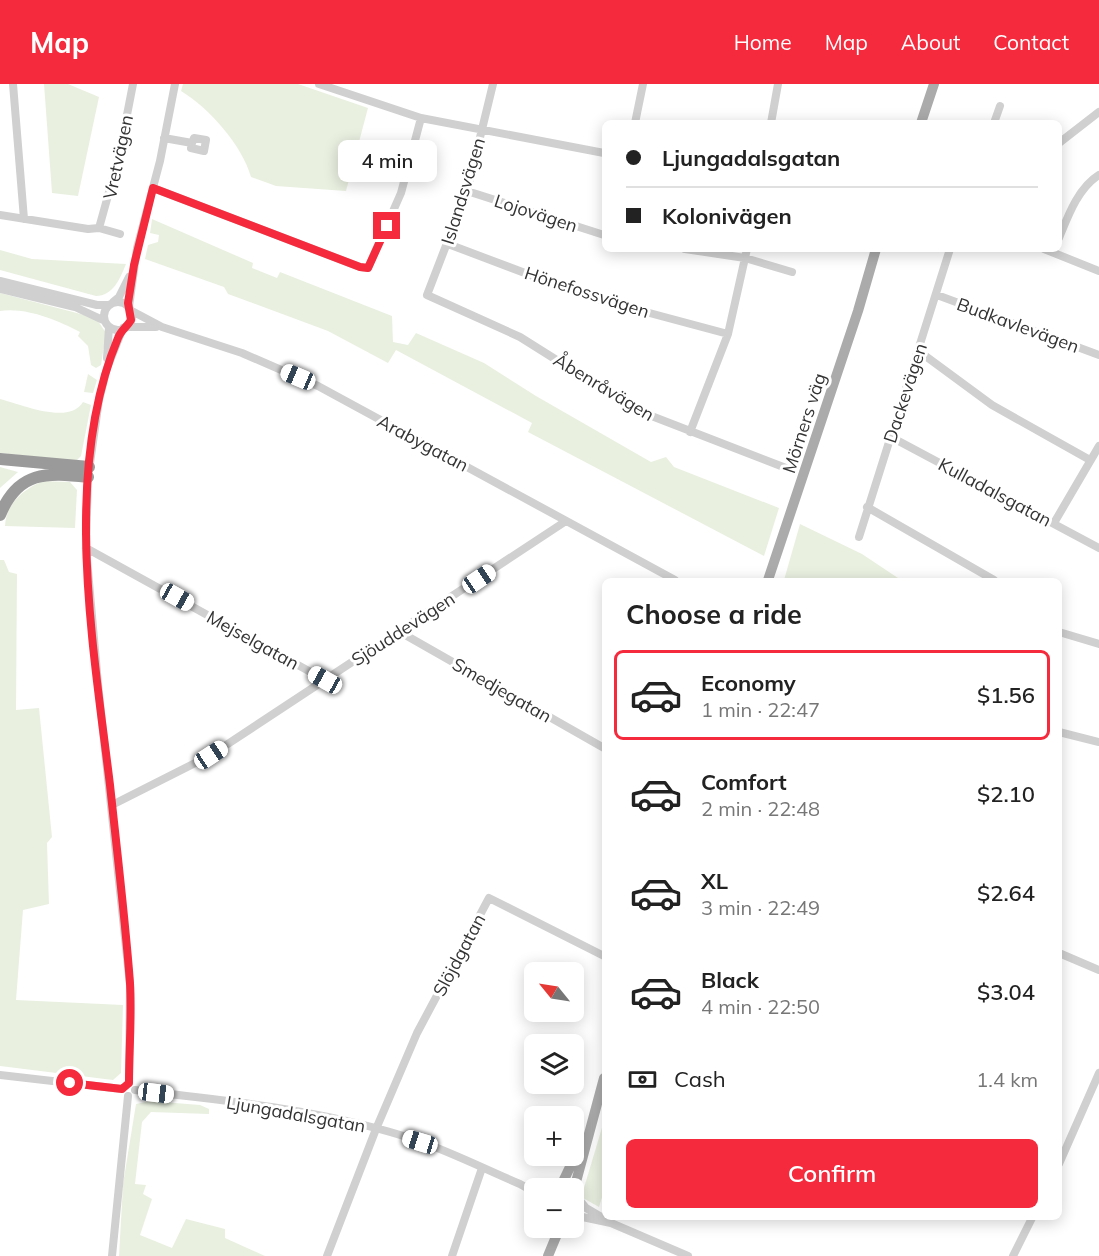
<!DOCTYPE html>
<html lang="en">
<head>
<meta charset="utf-8">
<style>
	:root { --surface:#fff; --page:#f6f6f6; --text:#222; --muted:#767676; --line:#e0e0e0; --accent:#f52a3c }
	body { margin:0; font-family:Mulish,sans-serif; background:var(--page); color:var(--text); height:100vh; display:flex; flex-direction:column; font-size:22px; white-space:nowrap }
	* { box-sizing:border-box; margin:0 }
	p { font-size:20px; color:var(--muted) }
	.icon { flex:none; width:33px; height:33px; fill:none; stroke:currentColor; stroke-width:2; stroke-linecap:round; stroke-linejoin:round }
	.map { position:relative; flex:1; overflow:hidden }
	.details { position:absolute; left:602px; top:494px; width:460px; height:642px; display:flex; flex-direction:column; background:var(--surface); border-radius:9px; box-shadow:0 3px 15px #0003 }
	.details>* { flex:none }
	.guide { position:absolute; left:602px; top:36px; width:460px; height:132px; border-radius:9px; box-shadow:0 3px 15px #0003; display:grid; align-content:center; height:132px; padding:0 24px; background:var(--surface) }
	.needle { width:39px; rotate:300deg }
	.controls { position:absolute; left:524px; top:878px; display:grid; gap:12px }
	.controls a { display:grid; place-items:center; width:60px; height:60px; border-radius:9px; background:var(--surface); box-shadow:0 3px 15px #0003; font-size:30px }
	.end { position:absolute; width:27px; height:27px; margin:-14px; border:8px solid #f52a3c; background:#fff; box-shadow:0 0 0 3px #fff }
	.from { border-radius:50% }
	.bubble { position:absolute; height:42px; border-radius:9px; background:var(--surface); box-shadow:0 3px 15px #0003; font-size:20px; font-weight:600; line-height:42px; text-align:center }
	.car { position:absolute; width:18px; height:36px; margin:-18px -9px; border-radius:8px; box-shadow:0 0 4px 2px #0007; background:linear-gradient(#fff 24%,#345 0 40%,#fff 0 76%,#345 0 86%,#fff 0) }
	.guide b { display:flex; align-items:center; gap:21px; height:57px; font-size:22px }
	.guide b+b { border-top:2px solid var(--line) }
	.guide i { width:15px; height:15px; background:var(--text) }
	ul { padding:0; list-style:none }
	li { display:flex; align-items:center; gap:18px; height:90px; margin:0 12px 9px; padding:0 12px; border:3px solid transparent; border-radius:9px }
	li div { flex:1 }
	li b { display:block; font-size:22px }
	li em { font-style:normal; font-weight:600 }
	li.active { border-color:var(--accent) }
	li>.icon { width:54px; height:54px; stroke-width:1.5 }
	h2 { padding:0 24px; font-size:27px; line-height:72px }
	.pay { display:flex; align-items:center; gap:15px; height:66px; padding:0 24px; font-size:22px }
	.pay p { margin-inline-start:auto }
	.cta { display:flex; gap:12px; margin-top:auto; padding:12px 24px }
	.cta a { flex:1; height:69px; border-radius:9px; background:var(--accent); color:#fff; font-size:24px; font-weight:600; line-height:69px; text-align:center }
	header { display:flex; align-items:center; gap:36px; box-sizing:border-box; height:84px; padding:0 30px; background:var(--accent); color:#fff }
	header strong { font-size:28px }
	nav { display:flex; gap:33px; margin-inline-start:auto; font-size:21px }
	.map>svg:first-child { display:block }
	.green { fill:#e9f0e0 }
	.lines { fill:none; stroke-linecap:round; stroke-linejoin:round }
	.minor { stroke:#d0d0d0; stroke-width:8 }
	.major { stroke:#ababab; stroke-width:10 }
	.highway { stroke:#9a9a9a; stroke-width:12 }
	.route { stroke:#f52a3c; stroke-width:8 }
	.labels { text-anchor:middle; dominant-baseline:central; stroke-width:6; stroke-linejoin:round; paint-order:stroke }
	.street-label { font-size:18px; fill:#333; stroke:#fff }
</style>
</head>
<body>
<header>
<strong>Map</strong>
<nav><a>Home</a><a>Map</a><a>About</a><a>Contact</a></nav>
</header>
<div class="map">
<svg width="1099" height="1172" viewBox="0 0 1099 1172">
	<rect width="100%" height="100%" fill="#fff"/>
	<path class="green" d="M44,0H68L99,13L78,112L52,109Z
		M183,0H298L368,24L346,107L276,102L251,93C242,61 209,24 181,7Z
		M152,135L253,179L252,184L277,194L280,188L392,232L393,258L408,261L416,249L484,279L536,312L651,378L666,373L674,383L779,424L764,472L528,348L532,339L396,266L388,279L328,247L228,210L224,203L145,175L148,161L158,158L159,151L150,149Z
		M0,166L32,175L126,180C120,195 113,212 96,212L0,186Z
		M0,209L96,234L106,249L101,281L96,284L91,281L88,262L78,252L80,248C57,236 26,223 0,227Z
		M88,290L97,296L93,309L84,308Z
		M0,315C23,321 69,341 83,318L91,321L81,372L76,377L0,369Z
		M0,383L18,388L0,404Z
		M43,397L70,398L77,406L75,444L5,442C6,419 24,405 43,397Z
		M800,440L862,470L901,496H784Z
		M0,476H4L9,488L17,490L16,626L39,624L52,753L47,759L49,820L23,826L16,916L123,921L121,989L113,996L0,982Z
		M150,1017L200,1021L209,1025V1030L151,1028L142,1038L135,1100L146,1101L143,1110L152,1115L140,1151L172,1164L186,1135L225,1145V1154L265,1172H119L123,1100L136,1020Z
		M604,1037V1107L599,1123L583,1114V1107Z"/>
	<g class="lines">
		<path class="minor" d="M13,0L24,135
			M319,0L421,34L604,69
			M493,0L467,107L427,211L520,253L636,326L786,384
			M635,39L643,0
			M771,39L778,0
			M994,39L1000,22
			M164,54L192,59L191,64L204,67L206,56L194,54L192,59
			M1059,59L1099,28
			M153,104L360,183L368,184L401,109L421,34
			M467,107L604,151
			M0,131L88,145L99,144L119,72L133,0
			M99,144L120,150
			M1059,154C1068,132 1078,104 1099,91
			M448,160L586,212L728,250
			M685,165L745,174L792,188
			M1044,165L1099,187
			M0,197L97,221H109
			M0,205L75,223L105,237
			M937,211L1099,271
			M113,218L119,213L129,193
			M104 232a14 14 0 1 1 28 0a14 14 0 1 1-28 0Z
			M129,223L137,164L160,77L175,0
			M130,226L162,243L242,269L318,302L675,496
			M126,243H156
			M123,244L107,284L99,316L88,393L86,464L98,600L130,901L129,999
			M920,268L992,321L1090,376
			M107,274L109,243
			M690,348L728,250L747,165
			M891,353L1099,464
			M867,423L994,496
			M1054,439L1099,362
			M859,453L950,165
			M86,464L325,596
			M400,548L604,664
			M1059,548L1099,560
			M1059,648L1099,658
			M112,721L211,671L566,437
			M1059,869L1099,886
			M0,991L122,1005
			M135,1006C231,1017 327,1026 419,1057C453,1069 487,1086 520,1100L534,1108
			M1059,1080L1099,989
			M577,1113L586,1124L603,1134
			M573,1131L611,1139L688,1172
			M112,1172L128,1012
			M327,1172L376,1045L417,949L489,814L604,872
			M452,1172L482,1084
			M1013,1172L1033,1132"/>
		<path class="major" d="M921,39L934,0
			M768,496L858,227L876,165
			M560,1104L580,1062
			M573,1108L578,1119L573,1130
			M576,1110V1098L604,994
			M548,1172L560,1143"/>
		<path class="highway" d="M0,375L89,383
			M0,431C18,387 47,388 88,393"/>
	</g>
	<g class="lines">
		<path class="route" d="M70,999L122,1005L129,999C129,966 132,932 130,899C125,833 117,767 110,701C93,561 62,388 118,254C121,246 127,243 131,236L128,219L134,181L153,104L360,183L368,184L387,142"/>
	</g>
	<g class="labels">
		<g class="street-label">
			<text transform="translate(118 73) rotate(-78)">Vretvägen</text>
			<text transform="translate(463 107) rotate(-73)">Islandsvägen</text>
			<text transform="translate(536 129) rotate(18)">Lojovägen</text>
			<text transform="translate(587 208) rotate(18)">Hönefossvägen</text>
			<text transform="translate(1018 241) rotate(20)">Budkavlevägen</text>
			<text transform="translate(604 303) rotate(31)">Åbenråvägen</text>
			<text transform="translate(905 309) rotate(-72)">Dackevägen</text>
			<text transform="translate(804 339) rotate(-72)">Mörners väg</text>
			<text transform="translate(423 359) rotate(28)">Arabygatan</text>
			<text transform="translate(995 408) rotate(28)">Kulladalsgatan</text>
			<text transform="translate(403 545) rotate(-33)">Sjöuddevägen</text>
			<text transform="translate(253 556) rotate(29)">Mejselgatan</text>
			<text transform="translate(502 606) rotate(30)">Smedjegatan</text>
			<text transform="translate(459 871) rotate(-62)">Slöjdgatan</text>
			<text transform="translate(296 1030) rotate(10)">Ljungadalsgatan</text>
		</g>
	</g>
</svg>
<div class="controls">
<a><svg class="needle" viewBox="-14 -14 28 28"><path d="M0-13l5 13h-10z" fill="#e53935"/><path d="M0 13l5-13h-10z" fill="#767676"/></svg></a>
<a><svg class="icon" aria-label="layers" viewBox="0 0 24 24"><path d="M12 4l9 5-9 5-9-5zM3 14l9 5 9-5"/></svg></a>
<a>+</a>
<a>−</a>
</div>
<i class="end from" style="left:70px;top:999px"></i>
<i class="end" style="left:387px;top:142px"></i>
<div class="bubble" style="left:338px;top:56px;width:99px">4 min</div>
<i class="car" style="left:298px;top:293px;rotate:293deg"></i>
<i class="car" style="left:479px;top:495px;rotate:56deg"></i>
<i class="car" style="left:177px;top:513px;rotate:119deg"></i>
<i class="car" style="left:325px;top:596px;rotate:299deg"></i>
<i class="car" style="left:211px;top:671px;rotate:57deg"></i>
<i class="car" style="left:156px;top:1009px;rotate:97deg"></i>
<i class="car" style="left:420px;top:1058px;rotate:287deg"></i>
<div class="guide">
<b><i class="from"></i>Ljungadalsgatan</b>
<b><i></i>Kolonivägen</b>
</div>
<section class="details">
<h2>Choose a ride</h2>
<ul>
<li class="active"><svg class="icon" aria-label="car" viewBox="0 0 24 24"><path d="M5 17H2v-5l4-1 3-4h7l3 4 3 1v5h-3M9 17h6M6 11h13"/><circle cx="7" cy="17" r="2"/><circle cx="17" cy="17" r="2"/></svg><div><b>Economy</b><p>1 min · 22:47</p></div><em>$1.56</em></li>
<li><svg class="icon" aria-label="car" viewBox="0 0 24 24"><path d="M5 17H2v-5l4-1 3-4h7l3 4 3 1v5h-3M9 17h6M6 11h13"/><circle cx="7" cy="17" r="2"/><circle cx="17" cy="17" r="2"/></svg><div><b>Comfort</b><p>2 min · 22:48</p></div><em>$2.10</em></li>
<li><svg class="icon" aria-label="car" viewBox="0 0 24 24"><path d="M5 17H2v-5l4-1 3-4h7l3 4 3 1v5h-3M9 17h6M6 11h13"/><circle cx="7" cy="17" r="2"/><circle cx="17" cy="17" r="2"/></svg><div><b>XL</b><p>3 min · 22:49</p></div><em>$2.64</em></li>
<li><svg class="icon" aria-label="car" viewBox="0 0 24 24"><path d="M5 17H2v-5l4-1 3-4h7l3 4 3 1v5h-3M9 17h6M6 11h13"/><circle cx="7" cy="17" r="2"/><circle cx="17" cy="17" r="2"/></svg><div><b>Black</b><p>4 min · 22:50</p></div><em>$3.04</em></li>
</ul>
<div class="pay"><svg class="icon" aria-label="cash" viewBox="0 0 24 24"><path d="M3 7h18v10H3z"/><circle cx="12" cy="12" r="2"/></svg>Cash<p>1.4 km</p></div>
<div class="cta"><a>Confirm</a></div>
</section>
</div>
</body>
</html>
